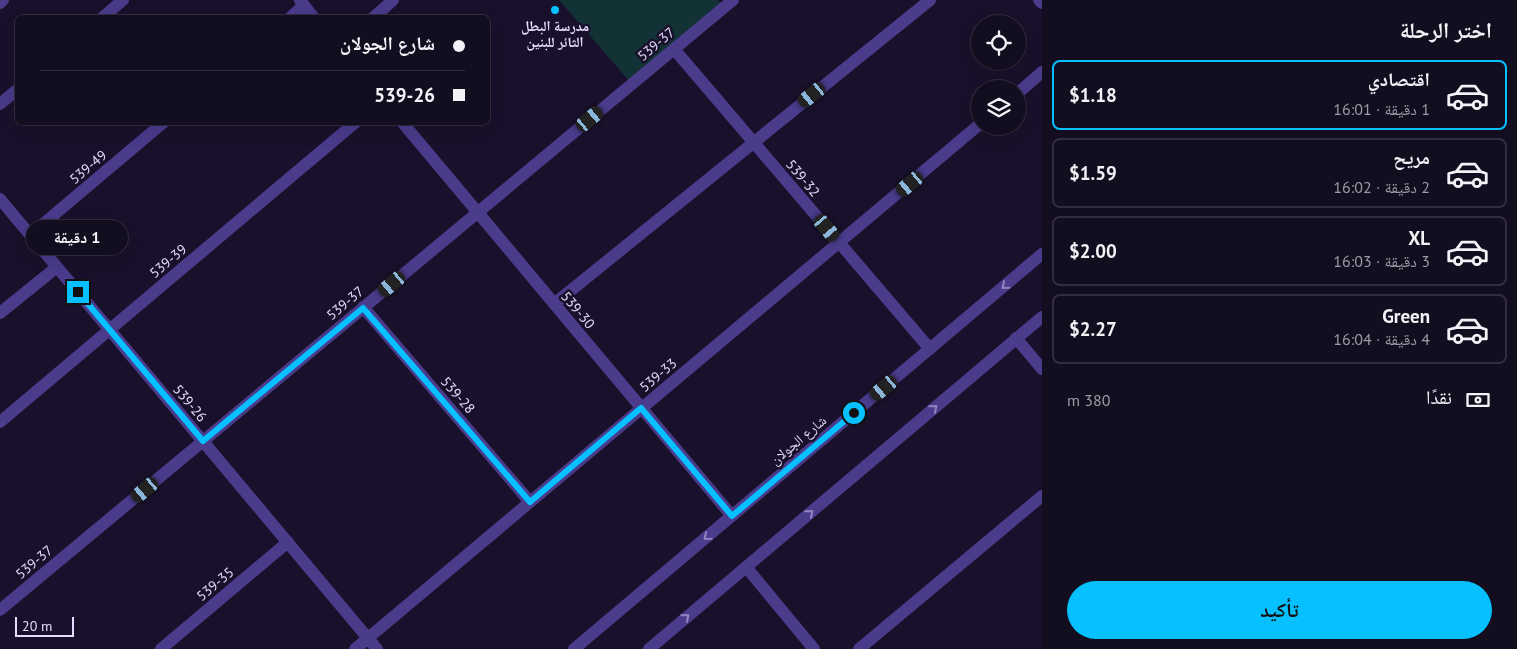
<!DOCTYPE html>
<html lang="ar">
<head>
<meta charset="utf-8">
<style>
	:root { --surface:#130d20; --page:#201b2d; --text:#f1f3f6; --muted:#9d9ca5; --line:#322d3e; --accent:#07c0ff }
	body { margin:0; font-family:"PT Sans","Noto Naskh Arabic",sans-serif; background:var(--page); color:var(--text); direction:rtl; height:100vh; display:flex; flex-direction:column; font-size:19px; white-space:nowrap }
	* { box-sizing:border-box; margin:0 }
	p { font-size:16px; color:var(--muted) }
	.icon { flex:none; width:28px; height:28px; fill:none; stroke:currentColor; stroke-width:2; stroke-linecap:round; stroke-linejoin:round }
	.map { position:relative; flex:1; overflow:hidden; direction:ltr }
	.sheet { display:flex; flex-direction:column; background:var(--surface); width:475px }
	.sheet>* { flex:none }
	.guide { position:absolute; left:15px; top:15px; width:475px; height:110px; border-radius:8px; box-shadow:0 5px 20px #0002,0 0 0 1px var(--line); direction:rtl; display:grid; align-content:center; height:110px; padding:0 25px; background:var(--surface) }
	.tools { position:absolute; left:971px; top:15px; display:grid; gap:10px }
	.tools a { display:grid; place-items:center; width:55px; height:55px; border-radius:50%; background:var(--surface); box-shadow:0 5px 20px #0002,0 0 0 1px var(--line); font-size:25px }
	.scale { position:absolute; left:15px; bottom:12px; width:59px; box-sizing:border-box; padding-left:5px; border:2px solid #e5dbff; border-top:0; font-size:14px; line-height:18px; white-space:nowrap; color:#e5dbff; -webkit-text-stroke:4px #19112b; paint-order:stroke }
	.end { position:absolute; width:22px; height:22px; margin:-11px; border:6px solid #07c0ff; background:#111; box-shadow:0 0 0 2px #111 }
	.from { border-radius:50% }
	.bubble { position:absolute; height:35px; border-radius:18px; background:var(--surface); box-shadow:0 5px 20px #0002,0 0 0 1px var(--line); font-size:16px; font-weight:700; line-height:35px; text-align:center; direction:rtl }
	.car { position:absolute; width:15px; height:30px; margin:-15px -8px; border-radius:6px; box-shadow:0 0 4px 1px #0007; background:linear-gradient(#222 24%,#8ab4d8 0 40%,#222 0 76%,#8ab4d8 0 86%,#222 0) }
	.guide b { display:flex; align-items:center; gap:18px; height:48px; font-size:19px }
	.guide b+b { border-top:1px solid var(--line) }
	.guide i { width:12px; height:12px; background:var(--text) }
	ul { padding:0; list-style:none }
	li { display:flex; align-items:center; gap:15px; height:70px; margin:0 10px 8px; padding:0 15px; border:2px solid var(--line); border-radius:8px }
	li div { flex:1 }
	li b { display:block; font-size:19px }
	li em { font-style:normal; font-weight:700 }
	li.selected { border-color:var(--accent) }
	li>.icon { width:45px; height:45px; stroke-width:1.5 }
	h2 { padding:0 25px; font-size:22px; line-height:60px }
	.pay { display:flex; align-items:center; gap:12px; height:55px; padding:0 25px; font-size:19px }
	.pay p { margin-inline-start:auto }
	.primary-button { display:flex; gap:10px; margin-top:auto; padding:10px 25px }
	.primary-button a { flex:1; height:58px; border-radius:30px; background:var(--accent); color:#111; font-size:20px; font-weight:700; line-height:58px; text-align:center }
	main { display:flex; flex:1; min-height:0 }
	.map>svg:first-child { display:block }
	.garden { fill:#133236 }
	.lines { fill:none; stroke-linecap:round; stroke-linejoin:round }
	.minor { stroke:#4a3b8b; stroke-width:12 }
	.tertiary { stroke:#4a3b8b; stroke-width:12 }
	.oneway { stroke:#9083bf }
	.route { stroke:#07c0ff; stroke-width:6 }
	.poi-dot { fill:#07c0ff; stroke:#19112b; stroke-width:2 }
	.labels { text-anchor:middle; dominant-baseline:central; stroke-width:5; stroke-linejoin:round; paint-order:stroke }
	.poi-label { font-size:14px; font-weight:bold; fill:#e5dbff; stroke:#19112b }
	.street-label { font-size:14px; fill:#e5dbff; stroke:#19112b }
</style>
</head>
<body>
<main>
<section class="sheet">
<h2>اختر الرحلة</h2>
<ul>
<li class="selected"><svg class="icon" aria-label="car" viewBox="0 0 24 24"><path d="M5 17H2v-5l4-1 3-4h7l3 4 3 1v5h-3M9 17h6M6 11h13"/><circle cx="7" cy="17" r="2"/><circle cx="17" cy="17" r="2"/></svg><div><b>اقتصادي</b><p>1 دقيقة · 16:01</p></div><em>$1.18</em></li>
<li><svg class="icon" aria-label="car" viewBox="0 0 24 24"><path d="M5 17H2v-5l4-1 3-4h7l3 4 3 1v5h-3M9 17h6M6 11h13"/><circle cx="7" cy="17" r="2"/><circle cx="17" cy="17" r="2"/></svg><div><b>مريح</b><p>2 دقيقة · 16:02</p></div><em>$1.59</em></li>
<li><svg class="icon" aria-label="car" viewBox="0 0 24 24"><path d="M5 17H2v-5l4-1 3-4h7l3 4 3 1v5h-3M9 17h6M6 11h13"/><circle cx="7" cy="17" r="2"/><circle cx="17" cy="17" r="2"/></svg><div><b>XL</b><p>3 دقيقة · 16:03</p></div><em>$2.00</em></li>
<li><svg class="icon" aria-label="car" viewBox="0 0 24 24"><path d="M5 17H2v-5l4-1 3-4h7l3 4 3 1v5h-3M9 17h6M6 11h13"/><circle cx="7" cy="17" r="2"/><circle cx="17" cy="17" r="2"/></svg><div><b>Green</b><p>4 دقيقة · 16:04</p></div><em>$2.27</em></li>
</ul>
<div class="pay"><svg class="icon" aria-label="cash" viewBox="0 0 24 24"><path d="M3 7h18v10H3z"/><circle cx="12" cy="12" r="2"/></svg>نقدًا<p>380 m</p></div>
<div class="primary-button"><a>تأكيد</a></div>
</section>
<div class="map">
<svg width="1042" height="649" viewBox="0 0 1042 649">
	<rect width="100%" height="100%" fill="#19112b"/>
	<path class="garden" d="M559,0H718L724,7L632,84Z"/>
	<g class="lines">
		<path class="minor" d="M300,0L314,18
			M1039,0L1042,3
			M0,3L3,0
			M102,18L123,0
			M290,18L304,5
			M373,18L393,0
			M674,49L930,349
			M1018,93L1042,72
			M0,104L18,89
			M402,122L732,516
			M0,199L377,649
			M30,235L164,122
			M554,304L930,0
			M363,307L530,502
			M0,313L57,267
			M1016,338L1042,369
			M0,422L356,122
			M746,567L814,649
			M0,610L733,0
			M161,649L288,542
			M355,649L980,124
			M859,649L1042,496"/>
		<path class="tertiary" d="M574,649L1042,254
			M649,649L1042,317"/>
	</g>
	<defs><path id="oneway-chevron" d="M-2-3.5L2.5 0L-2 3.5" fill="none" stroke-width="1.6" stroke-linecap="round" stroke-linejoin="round" transform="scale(1.25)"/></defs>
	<g class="oneway">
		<use href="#oneway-chevron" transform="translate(1005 286) rotate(140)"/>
		<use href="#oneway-chevron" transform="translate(934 408) rotate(-40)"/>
		<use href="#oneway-chevron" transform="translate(810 513) rotate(-40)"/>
		<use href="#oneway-chevron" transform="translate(707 537) rotate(140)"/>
		<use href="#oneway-chevron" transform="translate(686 617) rotate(-40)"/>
	</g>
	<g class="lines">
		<path class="route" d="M78,292L203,441L363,308L530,502L641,408L732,516L854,413"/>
	</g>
	<circle class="poi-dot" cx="555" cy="10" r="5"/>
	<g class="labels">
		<g class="poi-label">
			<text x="555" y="26">مدرسة البطل<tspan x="555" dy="16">الثائر للبنين</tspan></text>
		</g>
		<g class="street-label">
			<text transform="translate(656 44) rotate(-40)">539-37</text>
			<text transform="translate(88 167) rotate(-40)">539-49</text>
			<text transform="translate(803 178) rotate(50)">539-32</text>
			<text transform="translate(168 261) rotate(-40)">539-39</text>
			<text transform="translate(345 303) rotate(-40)">539-37</text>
			<text transform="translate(578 310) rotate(50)">539-30</text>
			<text transform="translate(658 375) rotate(-40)">539-33</text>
			<text transform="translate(458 395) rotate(49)">539-28</text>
			<text transform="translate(190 403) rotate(50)">539-26</text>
			<text transform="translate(798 440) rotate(-40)">شارع الجولان</text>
			<text transform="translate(34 562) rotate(-40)">539-37</text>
			<text transform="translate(215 584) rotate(-40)">539-35</text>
		</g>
	</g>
</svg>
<div class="tools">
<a><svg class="icon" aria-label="locate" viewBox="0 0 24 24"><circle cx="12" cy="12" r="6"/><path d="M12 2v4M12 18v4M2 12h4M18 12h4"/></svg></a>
<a><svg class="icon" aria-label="layers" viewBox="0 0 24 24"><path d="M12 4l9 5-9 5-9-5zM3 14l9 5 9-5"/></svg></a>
</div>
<div class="scale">20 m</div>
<i class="end from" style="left:854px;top:413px"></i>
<i class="end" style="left:78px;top:292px"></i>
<div class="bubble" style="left:26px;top:220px;width:102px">1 دقيقة</div>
<i class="car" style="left:812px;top:95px;rotate:231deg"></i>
<i class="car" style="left:590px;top:119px;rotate:50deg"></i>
<i class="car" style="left:910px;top:184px;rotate:230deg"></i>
<i class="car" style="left:827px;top:228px;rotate:140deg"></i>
<i class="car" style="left:392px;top:284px;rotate:230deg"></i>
<i class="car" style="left:884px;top:388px;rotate:230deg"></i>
<i class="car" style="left:145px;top:490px;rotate:230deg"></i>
<div class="guide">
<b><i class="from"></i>شارع الجولان</b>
<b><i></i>539-26</b>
</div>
</div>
</main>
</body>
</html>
